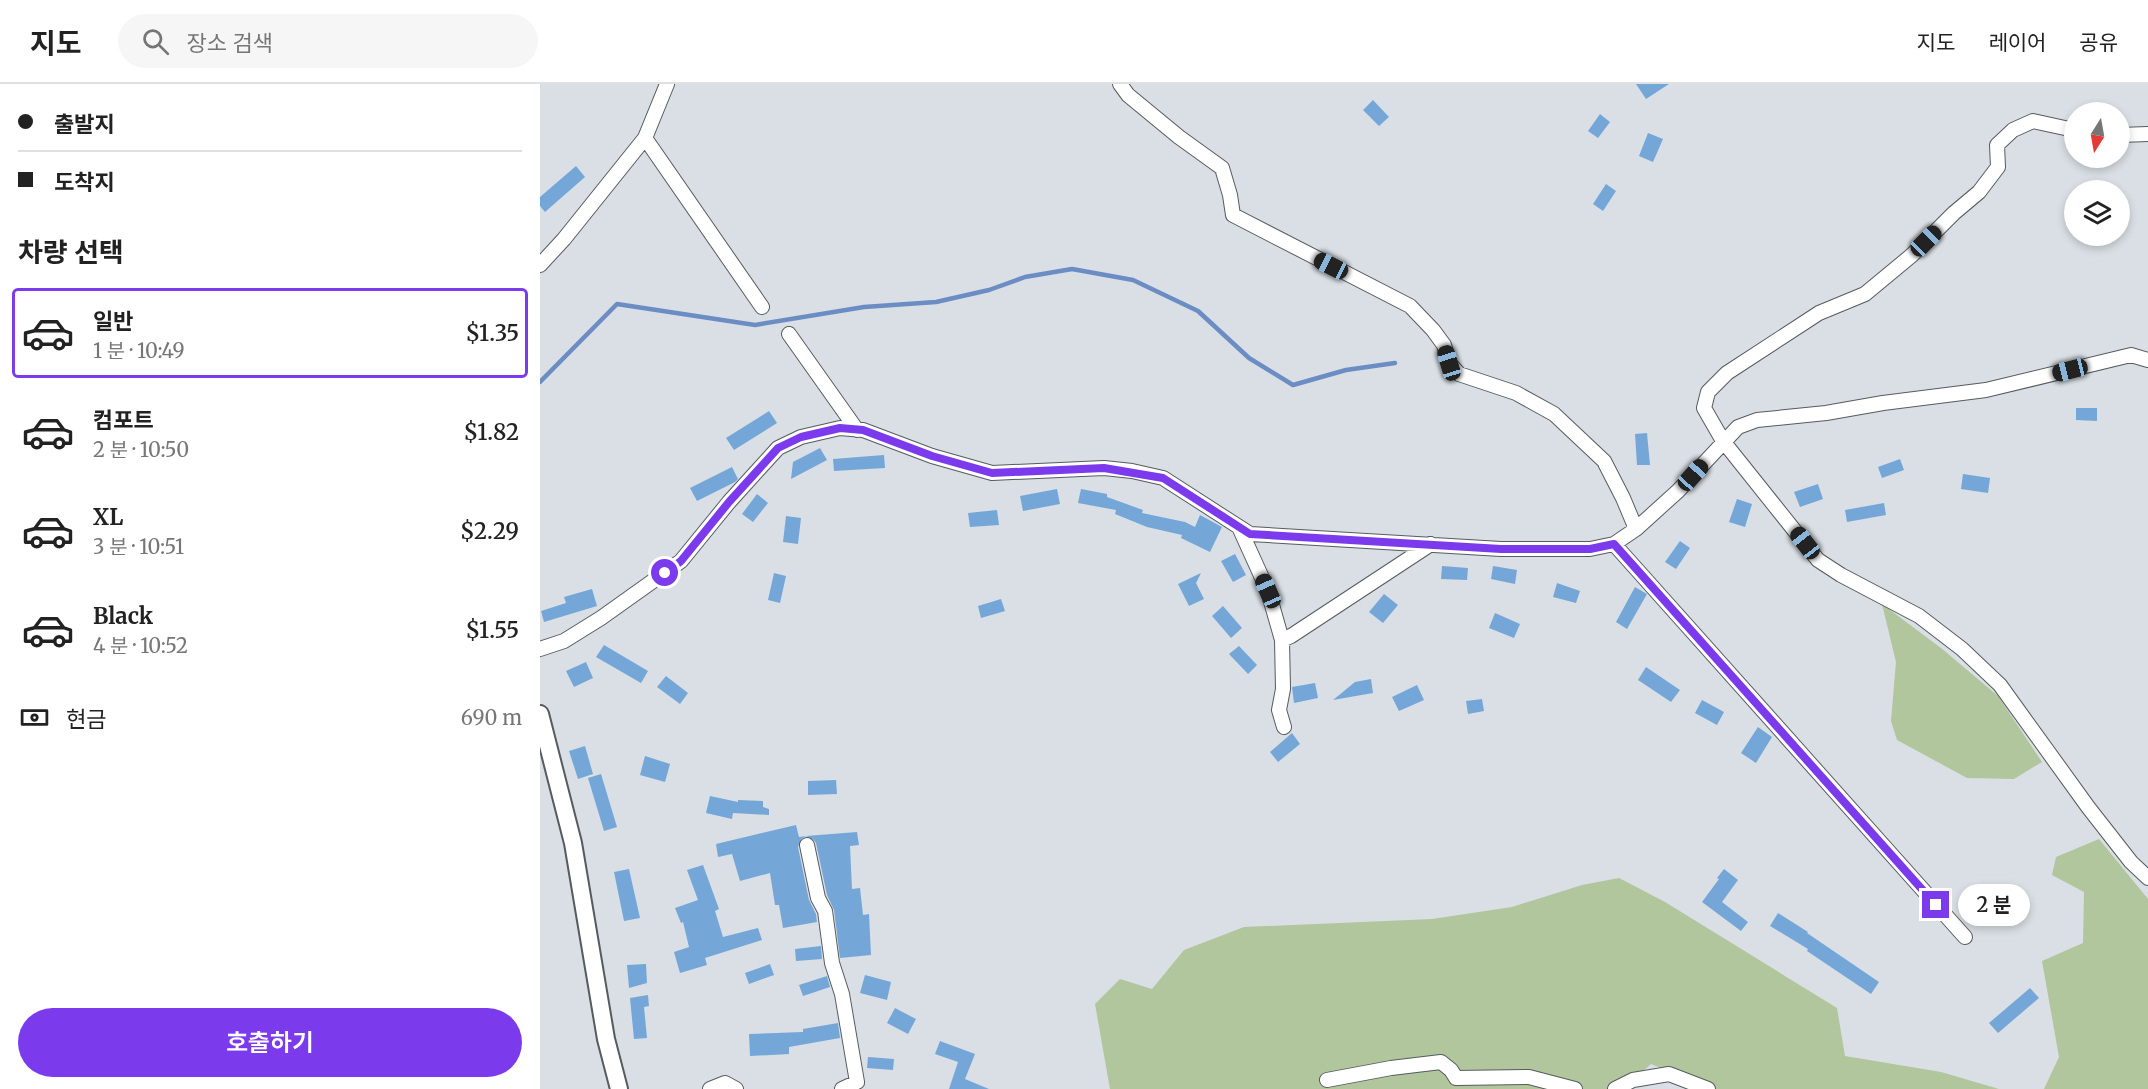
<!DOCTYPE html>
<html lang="ko">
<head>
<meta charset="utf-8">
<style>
	:root { --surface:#fff; --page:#f6f6f6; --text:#222; --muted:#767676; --line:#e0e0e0; --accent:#7c3aed }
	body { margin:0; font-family:Merriweather,"Noto Sans KR",serif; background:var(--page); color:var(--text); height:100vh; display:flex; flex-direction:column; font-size:22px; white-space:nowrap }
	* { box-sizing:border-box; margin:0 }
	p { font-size:20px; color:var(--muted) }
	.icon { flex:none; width:33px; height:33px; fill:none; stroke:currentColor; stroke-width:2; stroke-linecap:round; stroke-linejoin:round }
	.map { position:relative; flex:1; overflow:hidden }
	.panel { display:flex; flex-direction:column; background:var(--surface); width:540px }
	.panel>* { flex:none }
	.hud { display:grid; align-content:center; height:132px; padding:0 18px; background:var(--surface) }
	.needle { width:39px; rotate:191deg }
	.buttons { position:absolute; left:1524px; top:18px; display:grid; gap:12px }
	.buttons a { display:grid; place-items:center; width:66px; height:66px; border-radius:50%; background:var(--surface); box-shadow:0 3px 9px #0003; font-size:30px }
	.end { position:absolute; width:27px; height:27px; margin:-14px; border:8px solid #7c3aed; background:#fff; box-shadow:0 0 0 3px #fff }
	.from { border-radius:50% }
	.bubble { position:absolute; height:42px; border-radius:21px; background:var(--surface); box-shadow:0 3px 9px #0003; font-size:20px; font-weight:600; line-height:42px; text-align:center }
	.car { position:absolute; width:18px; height:36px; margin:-18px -9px; border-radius:8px; box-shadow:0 0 4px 2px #0007; background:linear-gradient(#222 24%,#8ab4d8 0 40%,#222 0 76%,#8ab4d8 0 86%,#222 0) }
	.hud b { display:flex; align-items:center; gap:21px; height:57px; font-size:22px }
	.hud b+b { border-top:2px solid var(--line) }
	.hud i { width:15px; height:15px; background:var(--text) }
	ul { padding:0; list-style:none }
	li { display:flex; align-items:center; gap:18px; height:90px; margin:0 12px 9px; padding:0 6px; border:3px solid transparent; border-radius:6px }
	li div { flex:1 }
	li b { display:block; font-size:22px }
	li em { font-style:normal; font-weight:600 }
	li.selected { border-color:var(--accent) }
	li>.icon { width:54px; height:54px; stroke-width:1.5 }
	h2 { padding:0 18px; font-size:27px; line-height:72px }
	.pay { display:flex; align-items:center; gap:15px; height:66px; padding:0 18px; font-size:22px }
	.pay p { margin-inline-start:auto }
	.button { display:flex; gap:12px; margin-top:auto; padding:12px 18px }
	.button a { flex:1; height:69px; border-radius:36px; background:var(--accent); color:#fff; font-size:24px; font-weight:600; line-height:69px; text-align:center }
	header { display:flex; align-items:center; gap:36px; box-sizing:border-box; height:84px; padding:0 30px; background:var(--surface); border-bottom:2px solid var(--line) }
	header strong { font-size:28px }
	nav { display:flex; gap:33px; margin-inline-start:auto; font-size:21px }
	.search { width:420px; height:54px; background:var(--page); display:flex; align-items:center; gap:15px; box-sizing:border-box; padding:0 21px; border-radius:33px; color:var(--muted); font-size:22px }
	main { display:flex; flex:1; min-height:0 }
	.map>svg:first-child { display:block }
	.green { fill:#b1c69c }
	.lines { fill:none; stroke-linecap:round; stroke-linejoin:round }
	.stream { stroke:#6b8dc3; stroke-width:4.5 }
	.building { fill:#74a7d8 }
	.minor-casing { stroke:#565b5f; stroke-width:16 }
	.tertiary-casing { stroke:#565b5f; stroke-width:20 }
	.minor { stroke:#fff; stroke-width:14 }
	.tertiary { stroke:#fff; stroke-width:16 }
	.route { stroke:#7c3aed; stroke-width:8 }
</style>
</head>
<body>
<header>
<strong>지도</strong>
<div class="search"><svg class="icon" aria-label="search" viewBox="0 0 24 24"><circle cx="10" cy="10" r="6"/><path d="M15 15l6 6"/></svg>장소 검색</div>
<nav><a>지도</a><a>레이어</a><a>공유</a></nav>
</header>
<main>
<section class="panel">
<div class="hud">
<b><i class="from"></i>출발지</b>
<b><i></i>도착지</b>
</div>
<h2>차량 선택</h2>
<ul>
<li class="selected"><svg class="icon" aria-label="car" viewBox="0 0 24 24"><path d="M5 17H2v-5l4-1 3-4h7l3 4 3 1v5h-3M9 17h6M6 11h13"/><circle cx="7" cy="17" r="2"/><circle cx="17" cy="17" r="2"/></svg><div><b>일반</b><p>1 분 · 10:49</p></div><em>$1.35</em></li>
<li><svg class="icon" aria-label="car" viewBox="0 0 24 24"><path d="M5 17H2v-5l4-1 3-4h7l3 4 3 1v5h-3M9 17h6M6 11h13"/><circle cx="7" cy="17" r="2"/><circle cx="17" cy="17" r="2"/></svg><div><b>컴포트</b><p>2 분 · 10:50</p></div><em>$1.82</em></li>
<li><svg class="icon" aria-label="car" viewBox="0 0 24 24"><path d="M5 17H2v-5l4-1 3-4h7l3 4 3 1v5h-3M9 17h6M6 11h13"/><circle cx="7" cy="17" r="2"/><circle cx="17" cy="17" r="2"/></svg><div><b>XL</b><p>3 분 · 10:51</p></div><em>$2.29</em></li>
<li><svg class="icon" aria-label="car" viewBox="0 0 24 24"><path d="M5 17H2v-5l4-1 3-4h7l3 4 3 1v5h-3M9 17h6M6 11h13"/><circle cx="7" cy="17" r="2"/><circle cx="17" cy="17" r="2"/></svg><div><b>Black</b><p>4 분 · 10:52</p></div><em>$1.55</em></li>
</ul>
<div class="pay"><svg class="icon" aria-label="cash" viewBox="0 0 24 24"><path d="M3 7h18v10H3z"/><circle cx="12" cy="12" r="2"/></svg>현금<p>690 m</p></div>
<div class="button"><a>호출하기</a></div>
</section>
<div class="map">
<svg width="1608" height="1005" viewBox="0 0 1608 1005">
	<rect width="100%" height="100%" fill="#d9dfe4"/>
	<path class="green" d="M1342,520L1401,564L1458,612L1502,678L1474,695L1427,694L1357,656L1351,637L1356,578Z
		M1559,755L1608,815V1005H1504L1519,973L1502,877L1543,859L1544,808L1512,791L1516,773Z
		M1079,794L1125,818L1297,924L1305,972L1401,988L1459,1005H1172L1111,980L1093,996L1089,1005H570L555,920L580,895L612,905L644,866L704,843L892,835L972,823L1042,801Z"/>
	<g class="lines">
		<path class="stream" d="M0,298L77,220L215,241L324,223L396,218L449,206L485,193L532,185L593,196L658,227L709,274L753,301L806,286L855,279"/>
	</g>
	<path class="building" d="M1096,0H1129L1106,15Z
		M833,16L849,33L839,42L823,26Z
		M1060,30L1070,38L1058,54L1048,47Z
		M1108,49L1123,55L1113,78L1099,72Z
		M36,82L45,93L5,128L0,122V113Z
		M1066,100L1076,107L1063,127L1053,120Z
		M1536,324H1557V337L1536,336Z
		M229,327L237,339L194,366L186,354Z
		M1107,349L1110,381H1097L1095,350Z
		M280,364L287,376L251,395L253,378Z
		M344,371L345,384L294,387L293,375Z
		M1360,375L1364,386L1342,394L1338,383Z
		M192,383L198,395L195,398L157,417L150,404Z
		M1423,390L1450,394L1448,409L1421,405Z
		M1278,400L1283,415L1260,423L1254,408Z
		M517,405L520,420L483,427L480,412Z
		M541,405L567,410V413L603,426L602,429L645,438L655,443L660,431L682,443L670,468L641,454L642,451L607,443L575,430L576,426L538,419Z
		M217,410L228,419L213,438L202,430Z
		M1197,415L1212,420L1205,443L1189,438Z
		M1344,419L1346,431L1307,438L1305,426Z
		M457,426L459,441L430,443L428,429Z
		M246,432L261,434L258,460L243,458Z
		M1140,457L1150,464L1136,485L1125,478Z
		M695,470L706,491L693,498L681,477Z
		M902,482L928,484L927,496L901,495Z
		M953,482L977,486L975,500L951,495Z
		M234,489L246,492L240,519L228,516Z
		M661,489L656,499L664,515L649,522L638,500Z
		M1017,499L1040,507L1036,519L1013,513Z
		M1095,503L1107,510L1087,545L1076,538Z
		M52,505L57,522L4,538L1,527L26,519L24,513Z
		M844,510L858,521L843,539L829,528Z
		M461,515L465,527L441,534L438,522Z
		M683,522L702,544L691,554L672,532Z
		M955,529L980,540L974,554L949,544Z
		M64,561L108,587L101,599L56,573Z
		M699,562L717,581L708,590L689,570Z
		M46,578L53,594L34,603L26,587Z
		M1106,583L1140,606L1131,618L1098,596Z
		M126,592L148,609L140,620L117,603Z
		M831,595L833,609L793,616L815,598Z
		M775,599L778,614L754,619L752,603Z
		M877,601L884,616L859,627L852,613Z
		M942,615L944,627L928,630L926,617Z
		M1162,616L1184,628L1177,641L1155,629Z
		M1218,643L1232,653L1216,679L1201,669Z
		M752,649L760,660L738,678L730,668Z
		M45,662L53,690L38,695L29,667Z
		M105,672L130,680L125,698L100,691Z
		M61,690L77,743L64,747L48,694Z
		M296,696L297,710L268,711V697Z
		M170,712L198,718V716L223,717V723L229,725V731L193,729L192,735L166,729Z
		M256,741L259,753L266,752L261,755L258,763L269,816L276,830L277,838L243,844L239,821H235L230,789L200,797L192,770L178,773L176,760Z
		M317,748L319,761L310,762L312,805L320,804L323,831L329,830L331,871L300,874L294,826L287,811L276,759L273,755L266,752Z
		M163,781L179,825L175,827L183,853L218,844L222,856L165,874L167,881L140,889L134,868L149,863L143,838L141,839L135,824L158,816L147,786Z
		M89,785L100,834L84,837L74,788Z
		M1184,785L1198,796L1182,818L1208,838L1201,847L1162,818L1179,795L1177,794Z
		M1238,829L1268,848L1267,849L1339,898L1331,910L1267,867L1268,865L1230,842Z
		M281,862L282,875L256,877L255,865Z
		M106,880L107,899L89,904L87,881Z
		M230,880L234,891L209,900L205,889Z
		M325,891L351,898L347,916L320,909Z
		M287,892L290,903L263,912L259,901Z
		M1490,904L1499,914L1458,949L1449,939Z
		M108,911L109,922L104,923L107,954L94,955L90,914Z
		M355,924L376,935L368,950L347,939Z
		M298,939L300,954L249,963V970L210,972L209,950L263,948V945Z
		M400,957L435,970L425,995L449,1005H409L418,978L395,970Z
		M328,973L354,975L353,986L327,984Z"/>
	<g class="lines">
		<g class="minor-casing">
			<path id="minor" d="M127,0L105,54L222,223
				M580,0L588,11L639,53L682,84L690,111L693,131L870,222L893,246L904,261L909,279L919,290L976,309L1014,330L1064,377L1083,414L1096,445
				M1534,46L1493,37L1473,46L1457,61L1458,83L1439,108L1414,129L1372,171L1325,210L1279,229L1187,289L1168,308L1164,324L1183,357L1278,476L1301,491L1379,532L1422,565L1460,601L1548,723L1591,778L1608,794
				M1580,51L1608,50
				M0,181L24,155L105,54
				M249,250L317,346
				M699,443L728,507L742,556L743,605L739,626L744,643
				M1074,460L1425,853
				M742,556L751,552L891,460
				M0,565L24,557L61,534L141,477L189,418L238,364L261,353L300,344L323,346L392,372L452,389L564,384L592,387L623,394L710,450L961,465H1050L1074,460L1096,445L1138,407L1198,343L1217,336L1286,329L1343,319L1446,306L1591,271L1608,276
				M267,761L278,814L285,827L292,879L302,910L317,998L302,1005
				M787,996L851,984L901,978L911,986L916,994L989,993L1035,1005
				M170,1005L185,999L196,1005
				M1075,1005L1093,996L1129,990L1168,1005"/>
		</g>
		<g class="tertiary-casing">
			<path id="tertiary" d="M0,630L33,759L66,955L79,1005"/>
		</g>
		<use href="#minor" class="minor"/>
		<use href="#tertiary" class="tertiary"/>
	</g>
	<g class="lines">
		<path class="route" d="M125,489L141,477L189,418L238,364L261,353L300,344L323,346L392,372L452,389L564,384L623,394L710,450L961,465H1050L1074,460L1396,821"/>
	</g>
</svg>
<div class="buttons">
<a><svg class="needle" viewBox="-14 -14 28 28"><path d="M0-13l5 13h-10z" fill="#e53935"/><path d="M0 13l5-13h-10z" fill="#767676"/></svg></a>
<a><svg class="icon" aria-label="layers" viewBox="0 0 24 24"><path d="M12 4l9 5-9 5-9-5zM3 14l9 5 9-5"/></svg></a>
</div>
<i class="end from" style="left:125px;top:489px"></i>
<i class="end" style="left:1396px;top:821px"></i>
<div class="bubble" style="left:1418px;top:800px;width:72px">2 분</div>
<i class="car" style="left:1386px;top:157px;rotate:45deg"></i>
<i class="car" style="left:791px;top:182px;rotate:297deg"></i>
<i class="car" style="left:909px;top:279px;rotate:343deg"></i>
<i class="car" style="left:1530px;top:286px;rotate:256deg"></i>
<i class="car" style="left:1153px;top:391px;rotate:42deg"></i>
<i class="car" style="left:1265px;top:459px;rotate:322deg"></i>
<i class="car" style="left:728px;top:507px;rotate:336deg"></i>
</div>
</main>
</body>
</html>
